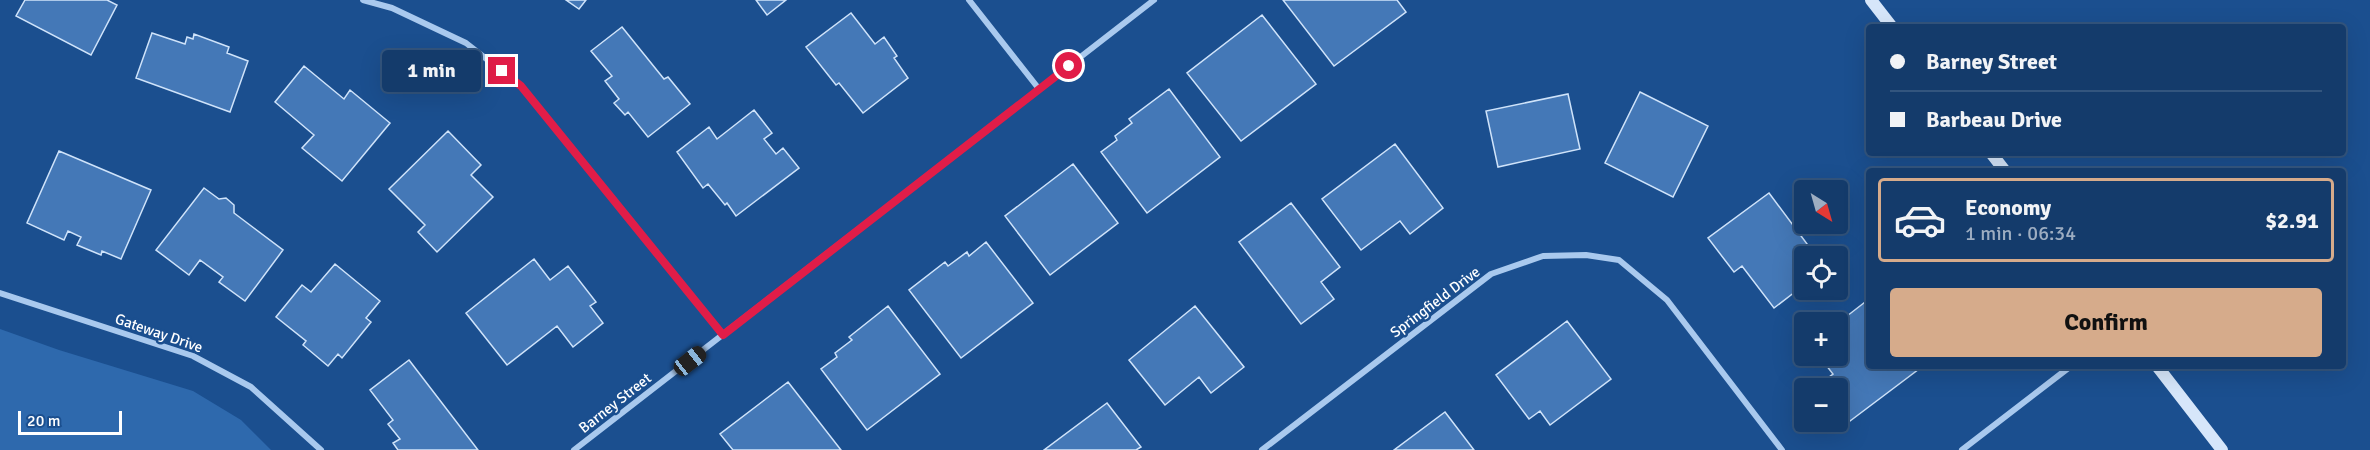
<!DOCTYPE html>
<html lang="en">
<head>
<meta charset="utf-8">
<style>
	:root { --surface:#143b6b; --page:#1d4271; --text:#f1f3f6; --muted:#9dadc1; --line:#33557e; --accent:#d6ab8b }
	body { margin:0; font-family:Signika,sans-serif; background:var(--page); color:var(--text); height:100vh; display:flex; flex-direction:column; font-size:22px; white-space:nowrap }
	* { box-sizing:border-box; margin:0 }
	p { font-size:20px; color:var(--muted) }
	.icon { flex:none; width:33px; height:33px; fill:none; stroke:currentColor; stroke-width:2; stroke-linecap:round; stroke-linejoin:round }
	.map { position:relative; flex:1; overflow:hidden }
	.details { position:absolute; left:1866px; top:168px; width:480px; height:201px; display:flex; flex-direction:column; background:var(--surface); border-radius:6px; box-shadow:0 6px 24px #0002,0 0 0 2px var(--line) }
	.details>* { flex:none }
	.top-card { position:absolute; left:1866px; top:24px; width:480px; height:132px; border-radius:6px; box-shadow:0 6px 24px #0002,0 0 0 2px var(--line); display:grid; align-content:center; height:132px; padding:0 24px; background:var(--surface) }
	.needle { width:39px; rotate:143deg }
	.tools { position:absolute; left:1794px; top:180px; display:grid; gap:12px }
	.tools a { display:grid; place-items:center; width:54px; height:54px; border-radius:6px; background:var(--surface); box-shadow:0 6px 24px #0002,0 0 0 2px var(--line); font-size:30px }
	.scale { position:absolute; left:18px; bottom:15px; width:104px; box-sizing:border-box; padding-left:6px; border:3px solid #fff; border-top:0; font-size:16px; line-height:21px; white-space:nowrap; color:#fff; -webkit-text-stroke:4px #1b4f8f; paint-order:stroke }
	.end { position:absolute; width:27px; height:27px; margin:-14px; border:8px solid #e11d48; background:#fff; box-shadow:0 0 0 3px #fff }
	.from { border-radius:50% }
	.bubble { position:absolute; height:42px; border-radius:6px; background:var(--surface); box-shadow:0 6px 24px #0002,0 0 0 2px var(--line); font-size:20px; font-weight:700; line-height:42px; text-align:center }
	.car { position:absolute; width:18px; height:36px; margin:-18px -9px; border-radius:8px; box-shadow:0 0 4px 2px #0007; background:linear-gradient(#222 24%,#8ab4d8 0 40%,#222 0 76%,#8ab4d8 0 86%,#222 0) }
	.top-card b { display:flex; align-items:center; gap:21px; height:57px; font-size:22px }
	.top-card b+b { border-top:2px solid var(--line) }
	.top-card i { width:15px; height:15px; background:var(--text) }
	ul { padding:10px 0 0; list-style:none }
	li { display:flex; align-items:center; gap:18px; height:84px; margin:0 12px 9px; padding:0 12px; border:3px solid transparent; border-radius:6px }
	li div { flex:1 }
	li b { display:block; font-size:22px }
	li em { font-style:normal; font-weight:700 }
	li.active { border-color:var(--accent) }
	li>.icon { width:54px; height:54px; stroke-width:1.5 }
	.cta { display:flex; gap:12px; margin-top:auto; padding:12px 24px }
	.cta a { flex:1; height:69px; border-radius:6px; background:var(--accent); color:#111; font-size:24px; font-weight:700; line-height:69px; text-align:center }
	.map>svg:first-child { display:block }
	.green { fill:#2e69ad }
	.building { fill:#4478b7; stroke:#cfe3fa; stroke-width:1.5 }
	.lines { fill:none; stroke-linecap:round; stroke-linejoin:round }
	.street { stroke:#a9c9ee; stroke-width:6 }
	.secondary { stroke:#d6e6fa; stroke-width:12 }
	.route { stroke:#e11d48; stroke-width:8 }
	.labels { text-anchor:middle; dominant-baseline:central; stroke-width:5; stroke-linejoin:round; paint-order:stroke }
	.street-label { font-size:15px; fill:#fff; stroke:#1b4f8f }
</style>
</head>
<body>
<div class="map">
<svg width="2370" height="450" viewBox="0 0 2370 450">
	<rect width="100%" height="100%" fill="#1b4f8f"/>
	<path class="green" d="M0,329L59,350L193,391L241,420L271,450H0Z"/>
	<path class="building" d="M25,0H107L117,5L91,55L16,16Z
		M566,0H586L579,9Z
		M756,0H786L767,15Z
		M1283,0H1397L1406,12L1334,66Z
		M851,13L875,44L884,37L897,56L894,58L908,78L863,113L839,83L836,85L806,47Z
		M1262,15L1316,84L1241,141L1187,73Z
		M622,27L664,79L668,77L690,104L648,137L628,112L625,115L614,103L619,99L605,81L612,76L591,51Z
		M152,33L185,44L187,37L193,39L194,34L229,47L227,53L248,61L230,112L136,78Z
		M304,66L344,99L350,90L390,123L342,181L302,148L314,135L275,102Z
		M1169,89L1220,157L1147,213L1101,152L1117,140L1115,136L1132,123L1129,119Z
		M1640,92L1708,126L1673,197L1605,163Z
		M1568,94L1580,149L1498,167L1486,111Z
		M754,110L772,133L764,139L776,154L783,148L799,168L736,216L727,203L725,205L708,184L703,188L677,152L709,127L717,139Z
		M448,131L481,165L471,175L493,197L437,252L418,232L425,225L389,189Z
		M1395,144L1443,208L1410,234L1400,221L1361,250L1322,199Z
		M59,151L151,190L121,259L102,251L101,255L77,245L81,237L68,231L64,240L27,223Z
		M1073,164L1118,223L1050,275L1005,216Z
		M204,188L219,199L226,198L234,205V213L283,250L245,301L219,282L223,277L200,260L189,275L156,250Z
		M1769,193L1816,256H1804V285L1774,308L1742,266L1734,272L1708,238Z
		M1291,203L1340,267L1321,282L1334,299L1301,324L1239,242Z
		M986,242L1033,303L961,358L909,290L945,262L948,266L967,252L969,256Z
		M534,259L550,280L568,266L596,302L590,306L603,323L573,347L557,326L507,365L466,313Z
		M335,264L380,301L366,318L371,322L342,358L338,354L328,366L303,345L306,341L276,317L302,285L311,292Z
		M1869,299V366H1923L1850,421L1838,405V388H1825L1821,383L1833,374L1819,356H1838V323Z
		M888,306L940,374L867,430L821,369L837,357L835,353L852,340L849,337Z
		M1195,306L1244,367L1211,393L1199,377L1165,405L1129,360Z
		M1567,321L1611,379L1550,425L1540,411L1529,419L1496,375Z
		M409,360L478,450H398L393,443L400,439L388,424L393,420L370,390Z
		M788,382L841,450H733L720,434Z
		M1107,403L1141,447L1136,450H1044Z
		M1445,412L1474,450H1394Z"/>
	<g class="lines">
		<path class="street" d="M363,0L392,8L466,43L521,86L723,335
			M969,0L1039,89
			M0,293L193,356L251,387L321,450
			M574,450L1154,0
			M1262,450L1491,274L1543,256L1586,255L1619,260L1667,300L1782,450
			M1962,450L2071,366"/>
		<path class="secondary" d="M1871,0L1892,27
			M1991,153L2005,171
			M2157,366L2222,450"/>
	</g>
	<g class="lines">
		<path class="route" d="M502,71L521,86L723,335L1069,66"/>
	</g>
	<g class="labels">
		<g class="street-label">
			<text transform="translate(1435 302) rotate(-37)">Springfield Drive</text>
			<text transform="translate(159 333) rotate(19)">Gateway Drive</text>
			<text transform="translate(615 403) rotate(-38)">Barney Street</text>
		</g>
	</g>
</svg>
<div class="tools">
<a><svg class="needle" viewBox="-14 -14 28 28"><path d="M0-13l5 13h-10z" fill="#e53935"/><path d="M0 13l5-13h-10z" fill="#9dadc1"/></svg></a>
<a><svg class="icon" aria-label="locate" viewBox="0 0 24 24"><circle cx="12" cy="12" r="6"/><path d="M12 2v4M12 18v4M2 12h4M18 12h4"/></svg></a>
<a>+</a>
<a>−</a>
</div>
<div class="scale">20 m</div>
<i class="end from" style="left:1069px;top:66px"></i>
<i class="end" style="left:502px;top:71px"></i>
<div class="bubble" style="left:382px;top:50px;width:99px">1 min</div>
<i class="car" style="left:690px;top:361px;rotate:52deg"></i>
<div class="top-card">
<b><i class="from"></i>Barney Street</b>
<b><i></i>Barbeau Drive</b>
</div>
<section class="details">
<ul>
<li class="active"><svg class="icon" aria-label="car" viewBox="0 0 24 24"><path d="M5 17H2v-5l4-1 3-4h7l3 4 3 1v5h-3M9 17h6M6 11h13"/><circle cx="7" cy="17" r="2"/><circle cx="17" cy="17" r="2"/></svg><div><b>Economy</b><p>1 min · 06:34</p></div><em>$2.91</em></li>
</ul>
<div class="cta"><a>Confirm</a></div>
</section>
</div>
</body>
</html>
